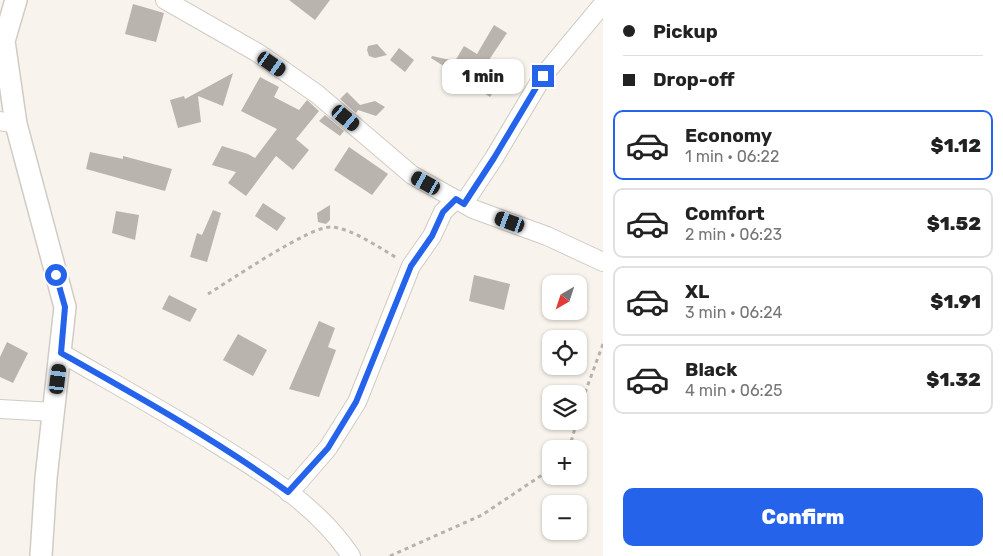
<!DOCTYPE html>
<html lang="en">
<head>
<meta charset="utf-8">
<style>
	:root { --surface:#fff; --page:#f2f2f2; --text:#222; --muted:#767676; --line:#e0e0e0; --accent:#2563eb }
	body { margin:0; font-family:Rubik,sans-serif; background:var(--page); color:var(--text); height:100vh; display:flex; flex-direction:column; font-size:19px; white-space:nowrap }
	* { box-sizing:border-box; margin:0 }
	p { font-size:16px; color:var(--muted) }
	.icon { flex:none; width:28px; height:28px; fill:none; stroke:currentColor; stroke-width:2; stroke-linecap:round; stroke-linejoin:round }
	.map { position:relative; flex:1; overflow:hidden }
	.drawer { display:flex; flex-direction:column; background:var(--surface); width:400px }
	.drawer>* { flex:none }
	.top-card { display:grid; align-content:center; height:110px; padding:0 20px; background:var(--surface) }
	.needle { width:32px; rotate:219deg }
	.tools { position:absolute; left:542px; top:275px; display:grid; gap:10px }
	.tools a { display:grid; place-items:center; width:45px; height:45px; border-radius:10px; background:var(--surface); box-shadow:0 1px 4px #0004; font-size:25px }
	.end { position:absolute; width:22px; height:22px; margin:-11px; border:6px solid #2563eb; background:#fff; box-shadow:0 0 0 2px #fff }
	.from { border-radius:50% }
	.bubble { position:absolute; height:35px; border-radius:10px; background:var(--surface); box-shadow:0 1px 4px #0004; font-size:16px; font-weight:800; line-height:35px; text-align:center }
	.car { position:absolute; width:15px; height:30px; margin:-15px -8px; border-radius:6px; box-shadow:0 0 4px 1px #0007; background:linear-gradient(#222 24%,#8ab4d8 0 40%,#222 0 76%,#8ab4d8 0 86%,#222 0) }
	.top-card b { display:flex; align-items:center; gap:18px; height:48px; font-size:19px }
	.top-card b+b { border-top:1px solid var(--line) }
	.top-card i { width:12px; height:12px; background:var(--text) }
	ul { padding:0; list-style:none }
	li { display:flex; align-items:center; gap:15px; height:70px; margin:0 10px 8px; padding:0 10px; border:2px solid var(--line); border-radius:10px }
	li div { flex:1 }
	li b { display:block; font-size:19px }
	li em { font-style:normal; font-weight:800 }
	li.selected { border-color:var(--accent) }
	li>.icon { width:45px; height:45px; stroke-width:1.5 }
	.cta { display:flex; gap:10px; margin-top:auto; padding:10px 20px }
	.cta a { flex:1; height:58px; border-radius:10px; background:var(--accent); color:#fff; font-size:20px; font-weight:800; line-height:58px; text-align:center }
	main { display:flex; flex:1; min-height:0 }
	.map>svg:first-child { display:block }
	.building { fill:#b9b4ad }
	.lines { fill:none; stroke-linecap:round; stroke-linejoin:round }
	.minor-casing { stroke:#d0cbc4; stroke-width:20 }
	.tertiary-casing { stroke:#d0cbc4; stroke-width:24 }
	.path { stroke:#b6b2ac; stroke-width:3; stroke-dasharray:4 4; stroke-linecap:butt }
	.minor { stroke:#fff; stroke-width:18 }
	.tertiary { stroke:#fff; stroke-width:21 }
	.route { stroke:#2563eb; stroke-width:6 }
</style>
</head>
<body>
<main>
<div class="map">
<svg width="603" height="556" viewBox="0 0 603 556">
	<rect width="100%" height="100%" fill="#f8f3ec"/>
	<path class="building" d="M289,0H330L315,20Z
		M133,4L164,13L156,42L125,34Z
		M494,25L507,33L487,63L504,75L490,97L472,85L470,89L461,84L463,79L461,77L431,58L432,56L455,61L464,46L477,54Z
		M377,44L387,55L375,58L369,56L367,50L368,46Z
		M399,48L414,60L405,72L390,60Z
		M233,73L223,106L198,96L201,122L178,128L170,100L184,96L185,99Z
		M260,77L279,87L274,97L299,110L307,100L319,111L296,139L309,150L293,170L276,156L246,196L228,183L236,172L212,165L222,146L248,154L255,158L277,129L241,111Z
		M347,92L360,105L375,101L385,107L376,116L358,110L356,113L340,99Z
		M325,115L344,131L340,136L319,121Z
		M349,147L388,174L372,195L334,170Z
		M90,152L123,159V156L172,169L165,191L86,169Z
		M263,203L286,218L277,231L255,216Z
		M330,205V220L326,224L318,222L317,213Z
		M213,210L221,213L207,262L190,257L197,233L202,235Z
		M116,211L139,215L135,240L112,233Z
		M474,275L510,284L504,310L469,301Z
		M169,295L197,309L190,322L162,309Z
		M319,321L335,328L328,347L336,350L319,397L289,389Z
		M238,334L267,350L253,376L223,360Z
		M7,342L28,353L13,383L0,377V357Z"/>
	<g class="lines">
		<g class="minor-casing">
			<path id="minor" d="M165,0L258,53L317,94L412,175L473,209L547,236L603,262
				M0,121L16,124
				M464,203L494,158L543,76L603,4
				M61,353C113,383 164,411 215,443C264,473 318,506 351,556
				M0,409L54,412
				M289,493L328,448L357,402L411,266L432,236L443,212L456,199"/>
		</g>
		<g class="tertiary-casing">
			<path id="tertiary" d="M16,0L4,41L16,124L65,307L46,478L41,556"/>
		</g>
		<path class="path" d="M208,294C231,280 310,226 331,227C351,228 380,248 397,258
			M579,416L586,390L603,344
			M569,449L577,421
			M390,556L482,515L551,469"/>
		<use href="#minor" class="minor"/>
		<use href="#tertiary" class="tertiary"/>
	</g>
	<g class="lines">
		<path class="route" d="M56,275L65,307L61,353C139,397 216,440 288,492L328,448L356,402L411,266L432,236L443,212L456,199L464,204L494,158L543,76"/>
	</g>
</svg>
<div class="tools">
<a><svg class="needle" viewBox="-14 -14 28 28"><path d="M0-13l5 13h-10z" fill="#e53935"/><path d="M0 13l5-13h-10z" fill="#767676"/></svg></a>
<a><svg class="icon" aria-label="locate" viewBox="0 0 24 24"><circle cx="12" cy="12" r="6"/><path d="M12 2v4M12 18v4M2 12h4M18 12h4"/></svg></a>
<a><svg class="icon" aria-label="layers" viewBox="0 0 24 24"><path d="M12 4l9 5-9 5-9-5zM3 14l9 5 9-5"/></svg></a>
<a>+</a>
<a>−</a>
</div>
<i class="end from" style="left:56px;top:275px"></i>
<i class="end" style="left:543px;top:76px"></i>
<div class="bubble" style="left:442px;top:59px;width:82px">1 min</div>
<i class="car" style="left:272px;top:64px;rotate:125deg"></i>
<i class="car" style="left:346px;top:118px;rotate:130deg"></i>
<i class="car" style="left:426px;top:183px;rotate:299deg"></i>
<i class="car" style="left:510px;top:222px;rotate:290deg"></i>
<i class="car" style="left:58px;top:379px;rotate:7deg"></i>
</div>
<section class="drawer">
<div class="top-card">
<b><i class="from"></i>Pickup</b>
<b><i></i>Drop-off</b>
</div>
<ul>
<li class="selected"><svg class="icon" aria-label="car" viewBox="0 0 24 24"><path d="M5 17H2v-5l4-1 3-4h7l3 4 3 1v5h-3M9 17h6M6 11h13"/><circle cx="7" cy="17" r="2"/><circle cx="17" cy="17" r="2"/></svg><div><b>Economy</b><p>1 min · 06:22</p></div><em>$1.12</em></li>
<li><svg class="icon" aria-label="car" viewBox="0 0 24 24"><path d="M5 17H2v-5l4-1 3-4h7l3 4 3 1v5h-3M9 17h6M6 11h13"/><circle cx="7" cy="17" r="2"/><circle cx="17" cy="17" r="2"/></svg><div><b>Comfort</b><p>2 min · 06:23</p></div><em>$1.52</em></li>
<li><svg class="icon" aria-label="car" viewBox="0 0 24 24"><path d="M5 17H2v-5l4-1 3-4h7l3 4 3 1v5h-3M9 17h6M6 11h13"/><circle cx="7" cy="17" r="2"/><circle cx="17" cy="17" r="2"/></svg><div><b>XL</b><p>3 min · 06:24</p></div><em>$1.91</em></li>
<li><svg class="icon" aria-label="car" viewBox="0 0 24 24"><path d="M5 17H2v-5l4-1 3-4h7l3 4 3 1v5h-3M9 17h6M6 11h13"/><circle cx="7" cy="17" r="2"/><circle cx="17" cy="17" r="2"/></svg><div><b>Black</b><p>4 min · 06:25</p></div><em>$1.32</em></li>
</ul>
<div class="cta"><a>Confirm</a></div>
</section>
</main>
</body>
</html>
